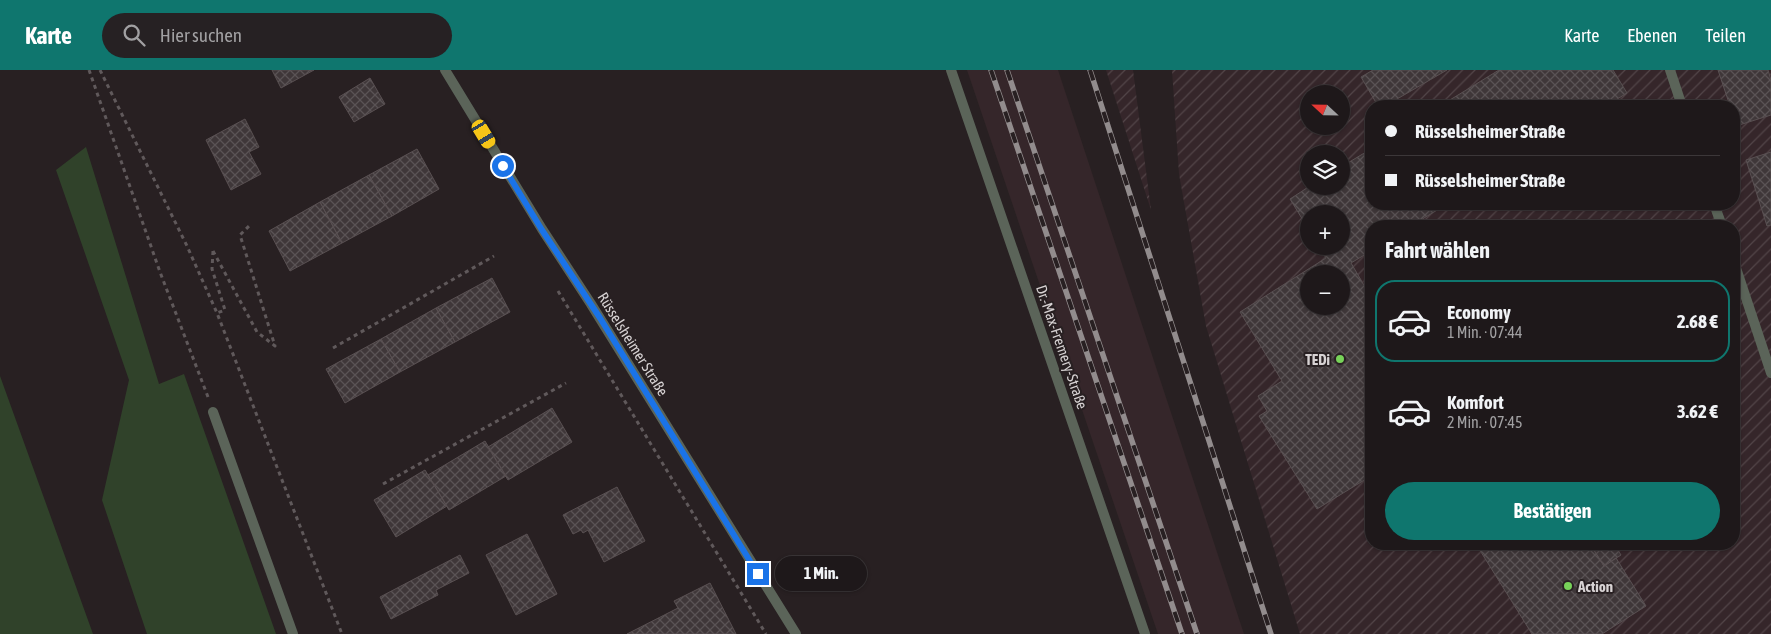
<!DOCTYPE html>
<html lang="de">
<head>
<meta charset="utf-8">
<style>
	:root { --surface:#1e181a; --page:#262123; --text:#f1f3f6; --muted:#a1a0a2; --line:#3c3739; --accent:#0f766e }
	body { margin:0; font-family:"Asap Condensed",sans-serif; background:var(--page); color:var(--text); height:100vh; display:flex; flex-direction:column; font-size:19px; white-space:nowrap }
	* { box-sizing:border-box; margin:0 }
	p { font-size:16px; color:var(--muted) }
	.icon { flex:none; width:28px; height:28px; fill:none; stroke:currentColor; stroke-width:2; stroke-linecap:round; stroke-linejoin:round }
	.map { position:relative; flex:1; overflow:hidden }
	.details { position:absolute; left:1365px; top:150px; width:375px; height:330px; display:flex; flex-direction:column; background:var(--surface); border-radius:20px; box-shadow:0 1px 4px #0004,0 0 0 1px var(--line) }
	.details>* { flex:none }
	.banner { position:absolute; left:1365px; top:30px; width:375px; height:110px; border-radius:20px; box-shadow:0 1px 4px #0004,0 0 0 1px var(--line); display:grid; align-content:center; height:110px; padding:0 20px; background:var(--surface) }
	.needle { width:32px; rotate:292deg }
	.controls { position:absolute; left:1300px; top:15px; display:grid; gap:10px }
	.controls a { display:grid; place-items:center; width:50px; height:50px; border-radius:50%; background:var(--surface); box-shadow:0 1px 4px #0004,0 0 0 1px var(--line); font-size:25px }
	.end { position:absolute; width:22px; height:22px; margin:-11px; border:6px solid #1a73e8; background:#fff; box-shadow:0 0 0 2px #fff }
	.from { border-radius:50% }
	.bubble { position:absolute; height:35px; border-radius:18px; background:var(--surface); box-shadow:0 1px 4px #0004,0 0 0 1px var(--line); font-size:16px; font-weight:700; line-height:35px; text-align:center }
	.car { position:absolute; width:15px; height:30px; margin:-15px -8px; border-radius:6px; box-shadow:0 0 4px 1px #0007; background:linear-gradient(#f5c518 24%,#345 0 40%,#f5c518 0 76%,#345 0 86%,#f5c518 0) }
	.banner b { display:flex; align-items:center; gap:18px; height:48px; font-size:19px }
	.banner b+b { border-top:1px solid var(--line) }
	.banner i { width:12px; height:12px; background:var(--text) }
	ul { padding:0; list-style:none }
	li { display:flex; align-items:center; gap:15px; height:82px; margin:0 10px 8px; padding:0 10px; border:2px solid transparent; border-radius:20px }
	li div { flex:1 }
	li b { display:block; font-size:19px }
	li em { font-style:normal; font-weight:700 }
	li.on { border-color:var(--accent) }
	li>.icon { width:45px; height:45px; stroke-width:1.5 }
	h2 { padding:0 20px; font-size:22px; line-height:60px }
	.action { display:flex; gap:10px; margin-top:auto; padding:10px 20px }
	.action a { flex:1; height:58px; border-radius:30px; background:var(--accent); color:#fff; font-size:20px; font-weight:700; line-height:58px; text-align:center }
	header { display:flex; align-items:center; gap:30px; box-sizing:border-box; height:70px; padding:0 25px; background:var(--accent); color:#fff }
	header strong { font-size:24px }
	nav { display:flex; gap:28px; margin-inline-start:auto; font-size:18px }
	.search { width:350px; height:45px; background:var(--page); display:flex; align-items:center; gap:12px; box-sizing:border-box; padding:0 18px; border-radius:28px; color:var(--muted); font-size:19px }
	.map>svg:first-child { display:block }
	.built { fill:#35262a }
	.industrial { fill:url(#industrial-furrows); fill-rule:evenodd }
	.water { fill:#30422a }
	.building { fill:url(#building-cross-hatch); stroke:#595052; fill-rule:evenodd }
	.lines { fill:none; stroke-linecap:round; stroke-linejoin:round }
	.path { stroke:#60595b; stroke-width:3; stroke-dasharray:4 4; stroke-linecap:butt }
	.lane { stroke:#5b6459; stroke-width:10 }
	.street { stroke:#5b6459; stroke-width:10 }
	.rail-casing { stroke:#928c8d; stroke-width:5.5 }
	.rail { stroke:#282022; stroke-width:4; stroke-dasharray:11; stroke-linecap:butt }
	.route { stroke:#1a73e8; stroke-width:6 }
	.poi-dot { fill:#77d259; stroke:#282022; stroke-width:2 }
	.labels { text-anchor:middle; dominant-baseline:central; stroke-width:4; stroke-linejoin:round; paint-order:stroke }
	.street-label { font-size:15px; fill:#d7d2d3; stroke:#282022 }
	.poi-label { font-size:15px; font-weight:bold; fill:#d7d2d3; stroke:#282022; text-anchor:end }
</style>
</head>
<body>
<header>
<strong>Karte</strong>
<div class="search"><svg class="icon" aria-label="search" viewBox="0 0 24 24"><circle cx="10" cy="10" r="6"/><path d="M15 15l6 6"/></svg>Hier suchen</div>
<nav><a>Karte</a><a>Ebenen</a><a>Teilen</a></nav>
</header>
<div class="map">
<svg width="1771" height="564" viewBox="0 0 1771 564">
	<defs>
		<pattern id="industrial-furrows" width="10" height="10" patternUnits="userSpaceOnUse" patternTransform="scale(1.25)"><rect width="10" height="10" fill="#35262a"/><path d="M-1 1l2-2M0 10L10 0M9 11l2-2" fill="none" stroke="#524548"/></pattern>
		<pattern id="building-cross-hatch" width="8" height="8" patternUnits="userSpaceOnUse" patternTransform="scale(1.25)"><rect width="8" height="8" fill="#3f3739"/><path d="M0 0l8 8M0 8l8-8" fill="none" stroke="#5a5355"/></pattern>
	</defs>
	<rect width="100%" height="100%" fill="#282022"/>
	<path class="built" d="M967,0H1058L1244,564H1158Z"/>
	<path class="industrial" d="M1106,0H1133L1151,140Z
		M1172,0H1771V564H1300L1206,256L1179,104ZM1309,24H1341V56H1309ZM1371,36H1734V134H1371ZM1309,84H1341V116H1309ZM1309,144H1341V176H1309ZM1371,156H1734V474H1371ZM1309,204H1341V236H1309Z"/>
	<path class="water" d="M86,77L159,314L184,304L276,564H147L102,430L129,310L56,100Z
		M0,306L93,564H0Z"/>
	<path class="building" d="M272,0H314L281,18Z
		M1373,0H1447L1385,36H1378L1361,7Z
		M1499,0H1613L1627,23L1606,36H1440Z
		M1718,0H1768L1771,10V45L1736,56L1734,48V36H1730Z
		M370,8L385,34L354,52L339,27Z
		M245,49L259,77L249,82L261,104L231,120L206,70Z
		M417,79L439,119L392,146L369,105Z
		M1371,79V134H1447L1411,156H1371V181L1351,193L1371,227V406L1317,439L1259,346L1267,341L1258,326L1282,311L1240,242L1326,188L1319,176H1341V144H1309V160L1290,129L1310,116H1341V97ZM1309,204H1341V236H1309Z
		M1771,82V155L1767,156L1746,90Z
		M369,105L392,146L342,173L320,132Z
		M320,132L342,173L290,201L269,161Z
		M492,208L510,242L455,272L436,238Z
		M436,238L455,272L400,302L381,269Z
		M381,269L400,302L345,333L326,299Z
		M552,338L572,372L508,410L488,377Z
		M485,371L506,406L449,440L428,405Z
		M425,400L447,436L396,467L374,430Z
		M617,417L645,471L604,492L588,460L583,463L581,460L573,464L563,445Z
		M527,464L557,524L516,545L486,485Z
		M1476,474H1590L1604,496L1616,488L1646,536L1602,564H1532Z
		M1590,474H1614L1621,485L1604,496Z
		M460,485L469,503L436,520L438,525L391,549L380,527Z
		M710,513L736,564H627L678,538L674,531Z"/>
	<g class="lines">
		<path class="path" d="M89,0L160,202L208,327
			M100,0L187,176L217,243L342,564
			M213,181L257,262L275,276L240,165L250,155
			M213,181L212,199L225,240L217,243
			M558,221L766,564
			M333,278L494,186
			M383,414L566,313"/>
		<path class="lane" d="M213,342L293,564"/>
		<path class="street" d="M445,0L542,159L591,234L796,564
			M951,0L1145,564
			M1670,0L1682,36
			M1714,134L1722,156
			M1734,192L1771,303"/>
		<g class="rail-casing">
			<path id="rail" d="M991,0L1182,564
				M1007,0L1197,564
				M1090,0L1271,564"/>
		</g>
		<use href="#rail" class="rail"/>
	</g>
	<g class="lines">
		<path class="route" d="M503,96L542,160L600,248L758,504"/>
	</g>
	<g class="poi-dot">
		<circle cx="1340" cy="289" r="5"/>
		<circle cx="1568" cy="516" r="5"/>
	</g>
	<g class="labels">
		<g class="street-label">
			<text transform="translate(633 274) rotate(58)">Rüsselsheimer Straße</text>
			<text transform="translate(1062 277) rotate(71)">Dr.-Max-Fremery-Straße</text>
		</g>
		<g class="poi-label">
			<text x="1330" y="289">TEDi</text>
			<text x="1578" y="516" text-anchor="start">Action</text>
		</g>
	</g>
</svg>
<div class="controls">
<a><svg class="needle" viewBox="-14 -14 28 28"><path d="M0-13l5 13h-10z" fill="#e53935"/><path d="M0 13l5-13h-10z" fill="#a1a0a2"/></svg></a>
<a><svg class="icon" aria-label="layers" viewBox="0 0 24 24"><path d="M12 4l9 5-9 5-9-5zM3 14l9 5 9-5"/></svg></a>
<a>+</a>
<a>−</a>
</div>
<i class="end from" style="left:503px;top:96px"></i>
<i class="end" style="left:758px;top:504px"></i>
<div class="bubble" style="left:775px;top:486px;width:92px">1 Min.</div>
<i class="car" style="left:484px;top:64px;rotate:149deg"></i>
<div class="banner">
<b><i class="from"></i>Rüsselsheimer Straße</b>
<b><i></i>Rüsselsheimer Straße</b>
</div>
<section class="details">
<h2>Fahrt wählen</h2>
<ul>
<li class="on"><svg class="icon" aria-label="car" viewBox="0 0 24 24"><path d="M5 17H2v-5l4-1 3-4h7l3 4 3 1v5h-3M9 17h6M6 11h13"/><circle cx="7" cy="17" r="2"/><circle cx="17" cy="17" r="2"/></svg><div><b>Economy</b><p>1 Min. · 07:44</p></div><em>2.68 €</em></li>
<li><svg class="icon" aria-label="car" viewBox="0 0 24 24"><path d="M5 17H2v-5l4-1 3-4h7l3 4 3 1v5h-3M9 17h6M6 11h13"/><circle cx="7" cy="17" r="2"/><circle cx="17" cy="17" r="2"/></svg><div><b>Komfort</b><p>2 Min. · 07:45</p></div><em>3.62 €</em></li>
</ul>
<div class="action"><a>Bestätigen</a></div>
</section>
</div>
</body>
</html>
